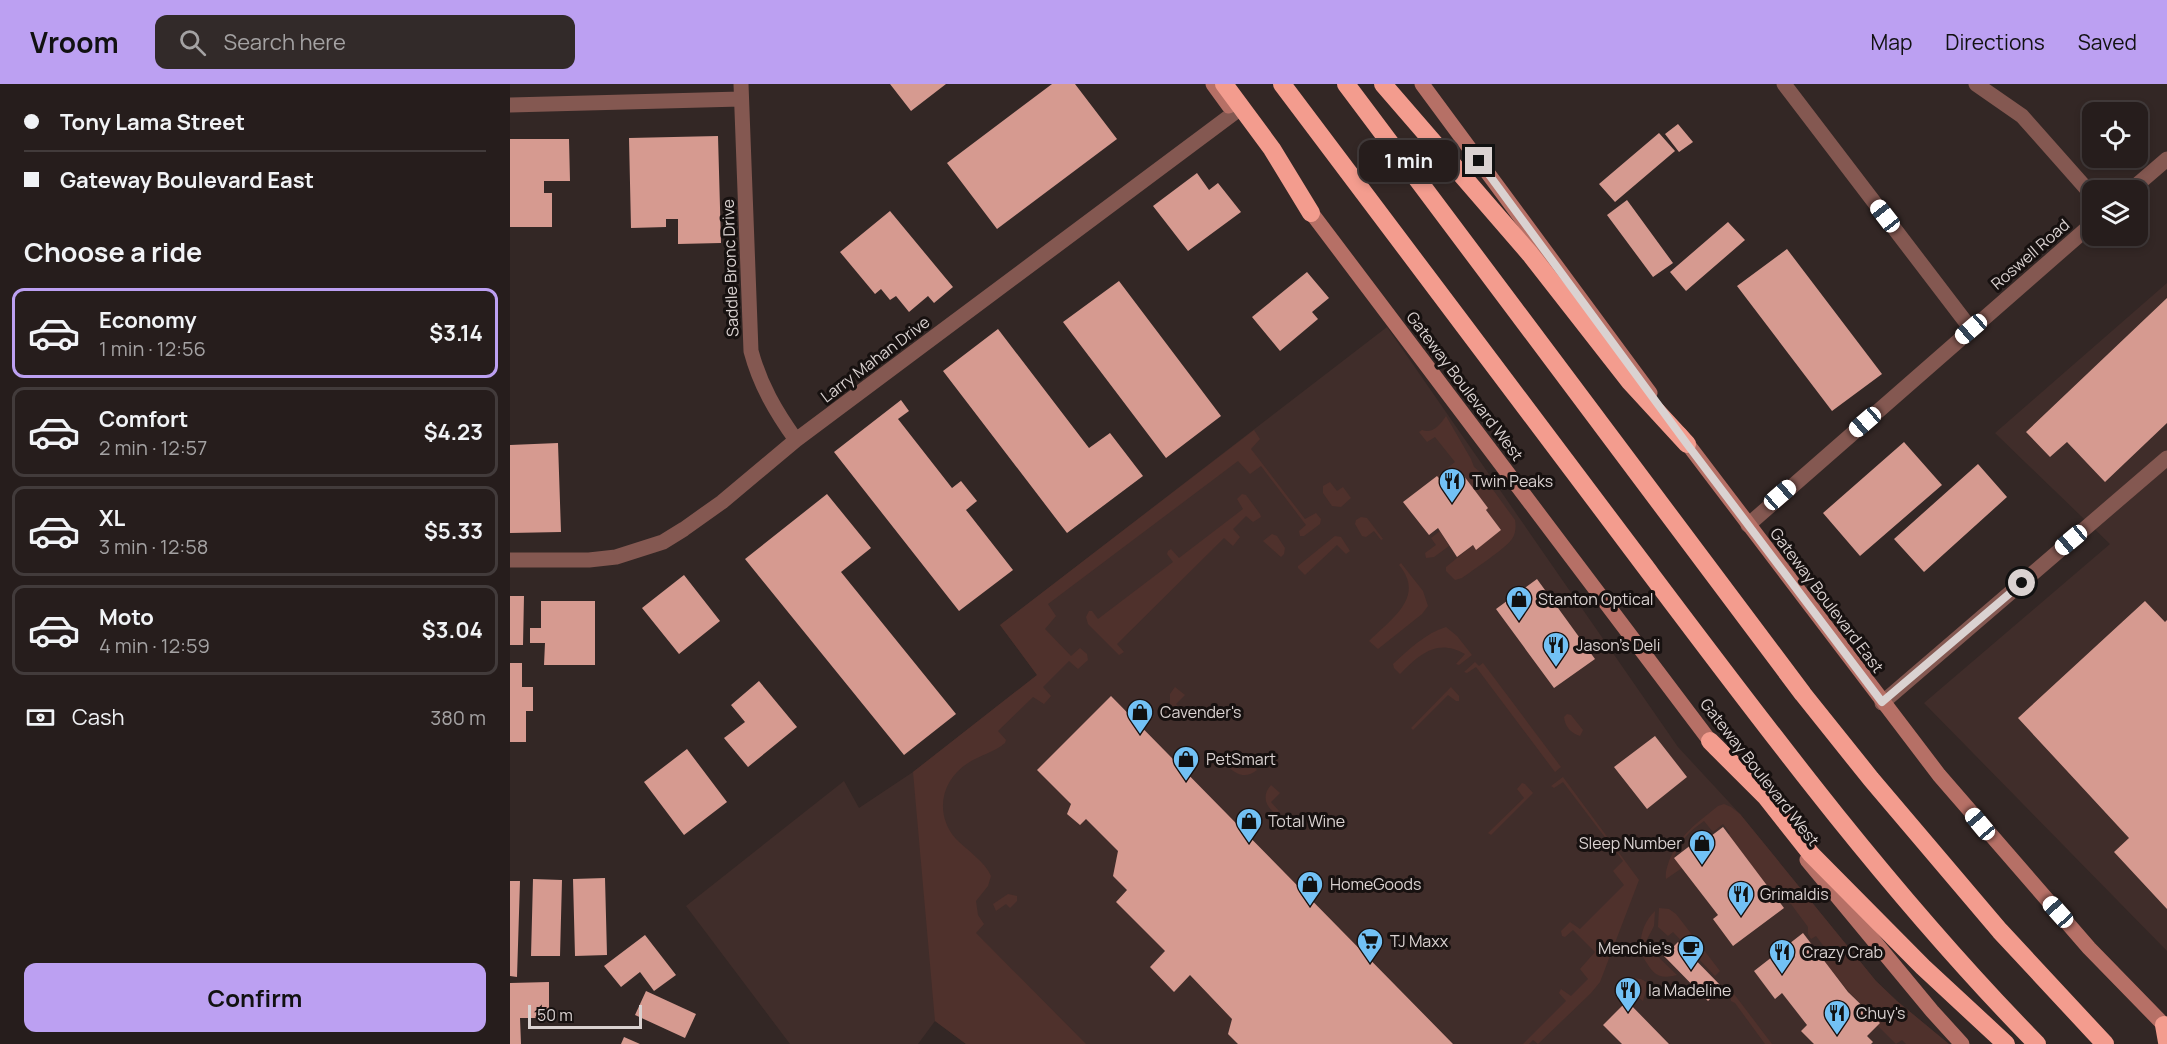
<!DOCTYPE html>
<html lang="en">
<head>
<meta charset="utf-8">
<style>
	:root { --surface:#261d1c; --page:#322a29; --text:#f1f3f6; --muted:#a4a2a3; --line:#423b3b; --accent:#bca0f2 }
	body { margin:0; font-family:Manrope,sans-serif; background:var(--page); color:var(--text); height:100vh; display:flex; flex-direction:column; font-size:22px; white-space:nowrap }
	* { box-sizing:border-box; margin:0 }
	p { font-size:20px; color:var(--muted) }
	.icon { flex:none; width:33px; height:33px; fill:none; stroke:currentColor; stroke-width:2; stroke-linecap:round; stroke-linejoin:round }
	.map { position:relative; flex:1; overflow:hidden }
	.panel { display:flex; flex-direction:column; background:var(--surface); width:510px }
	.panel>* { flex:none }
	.banner { display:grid; align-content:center; height:132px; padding:0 24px; background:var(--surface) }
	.tools { position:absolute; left:1572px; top:18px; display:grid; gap:12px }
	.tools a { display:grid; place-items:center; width:66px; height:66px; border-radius:12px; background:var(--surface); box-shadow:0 3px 9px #0003,0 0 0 2px var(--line); font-size:30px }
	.scale { position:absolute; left:18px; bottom:15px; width:114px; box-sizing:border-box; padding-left:6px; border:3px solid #dad2d1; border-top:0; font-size:16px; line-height:21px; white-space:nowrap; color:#dad2d1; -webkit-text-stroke:4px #171110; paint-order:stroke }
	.end { position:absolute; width:27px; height:27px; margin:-14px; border:8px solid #dad2d1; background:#111; box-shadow:0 0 0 3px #111 }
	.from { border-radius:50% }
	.bubble { position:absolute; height:42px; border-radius:12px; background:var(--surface); box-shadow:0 3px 9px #0003,0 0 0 2px var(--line); font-size:20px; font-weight:700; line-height:42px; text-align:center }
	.car { position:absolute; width:18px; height:36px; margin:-18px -9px; border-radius:8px; box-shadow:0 0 4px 2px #0007; background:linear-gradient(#fff 24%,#345 0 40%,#fff 0 76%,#345 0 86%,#fff 0) }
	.banner b { display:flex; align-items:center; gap:21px; height:57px; font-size:22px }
	.banner b+b { border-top:2px solid var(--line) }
	.banner i { width:15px; height:15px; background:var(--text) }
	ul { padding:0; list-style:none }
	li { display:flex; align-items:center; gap:18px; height:90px; margin:0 12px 9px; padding:0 12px; border:3px solid var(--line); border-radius:12px }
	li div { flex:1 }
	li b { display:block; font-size:22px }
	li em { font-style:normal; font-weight:700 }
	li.current { border-color:var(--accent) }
	li>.icon { width:54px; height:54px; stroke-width:1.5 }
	h2 { padding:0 24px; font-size:27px; line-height:72px }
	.pay { display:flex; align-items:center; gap:15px; height:66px; padding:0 24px; font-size:22px }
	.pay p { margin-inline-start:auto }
	.primary-button { display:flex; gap:12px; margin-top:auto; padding:12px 24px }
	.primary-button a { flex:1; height:69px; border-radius:12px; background:var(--accent); color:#111; font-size:24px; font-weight:700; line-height:69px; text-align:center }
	header { display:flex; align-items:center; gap:36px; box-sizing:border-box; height:84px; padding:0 30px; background:var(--accent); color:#111 }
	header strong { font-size:28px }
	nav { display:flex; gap:33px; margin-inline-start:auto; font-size:21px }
	.search { width:420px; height:54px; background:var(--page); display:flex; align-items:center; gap:15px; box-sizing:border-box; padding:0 21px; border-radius:12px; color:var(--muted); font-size:22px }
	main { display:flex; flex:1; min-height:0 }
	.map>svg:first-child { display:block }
	.built { fill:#402d2a }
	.green { fill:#4f312c }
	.building { fill:#d69a90 }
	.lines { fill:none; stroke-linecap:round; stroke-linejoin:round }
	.minor { stroke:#845851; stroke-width:15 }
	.tertiary { stroke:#845851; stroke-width:15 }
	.secondary { stroke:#b67066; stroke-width:15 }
	.motorway { stroke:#f39c8e; stroke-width:18 }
	.route { stroke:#dad2d1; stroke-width:8 }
	.labels { text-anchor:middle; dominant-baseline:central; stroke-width:6; stroke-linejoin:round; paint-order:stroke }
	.street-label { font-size:16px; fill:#dad2d1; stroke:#171110 }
	.poi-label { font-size:16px; fill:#dad2d1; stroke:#171110; text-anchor:start }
</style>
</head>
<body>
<header>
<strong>Vroom</strong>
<div class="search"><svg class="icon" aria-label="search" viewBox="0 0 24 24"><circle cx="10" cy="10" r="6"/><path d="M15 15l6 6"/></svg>Search here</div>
<nav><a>Map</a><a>Directions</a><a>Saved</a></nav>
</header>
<main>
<section class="panel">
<div class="banner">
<b><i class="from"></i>Tony Lama Street</b>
<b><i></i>Gateway Boulevard East</b>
</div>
<h2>Choose a ride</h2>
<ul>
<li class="current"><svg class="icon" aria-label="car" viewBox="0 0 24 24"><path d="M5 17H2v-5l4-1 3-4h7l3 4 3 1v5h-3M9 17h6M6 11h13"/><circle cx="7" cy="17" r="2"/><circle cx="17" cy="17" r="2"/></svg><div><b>Economy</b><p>1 min · 12:56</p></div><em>$3.14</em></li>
<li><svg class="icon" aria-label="car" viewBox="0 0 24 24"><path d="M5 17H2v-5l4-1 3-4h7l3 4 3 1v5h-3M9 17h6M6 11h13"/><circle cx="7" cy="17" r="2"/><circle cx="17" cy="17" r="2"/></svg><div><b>Comfort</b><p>2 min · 12:57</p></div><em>$4.23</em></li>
<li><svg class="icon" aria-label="car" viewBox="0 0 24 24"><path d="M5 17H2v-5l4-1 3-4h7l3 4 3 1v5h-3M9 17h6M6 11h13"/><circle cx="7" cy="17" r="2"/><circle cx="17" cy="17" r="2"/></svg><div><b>XL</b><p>3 min · 12:58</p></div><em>$5.33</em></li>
<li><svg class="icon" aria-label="car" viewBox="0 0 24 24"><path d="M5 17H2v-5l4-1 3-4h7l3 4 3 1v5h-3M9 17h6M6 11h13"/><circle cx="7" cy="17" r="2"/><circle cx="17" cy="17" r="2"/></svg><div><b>Moto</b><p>4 min · 12:59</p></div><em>$3.04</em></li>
</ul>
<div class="pay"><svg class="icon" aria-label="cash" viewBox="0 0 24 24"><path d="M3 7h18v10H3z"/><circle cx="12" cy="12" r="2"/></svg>Cash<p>380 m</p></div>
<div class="primary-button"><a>Confirm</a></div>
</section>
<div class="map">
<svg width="1657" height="960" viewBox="0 0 1657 960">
	<rect width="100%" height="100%" fill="#332725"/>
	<path class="built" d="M1657,199V867L1414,619L1600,460L1485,349Z
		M877,243L1168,663L1230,730L1366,897L1387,917L1439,960H456L425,937L408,960H280L176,822L334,697L349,724L403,688L527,591L490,541Z"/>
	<path class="green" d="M936,332L961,375L964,383L970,388L1005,436C1006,442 1006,449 1002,455C996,464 963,486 952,494L945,496L936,487V483L963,461L966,465L991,446L976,426L978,424L951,388L934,400L927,392L945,378L925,353L917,358L909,348L912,346C923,350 930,341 936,332Z
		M744,346L750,355L741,365L795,435L806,429L811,435L810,440L794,452H790L789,447L796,441L751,382L740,390L728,377L538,520L546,532L535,545L561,572L570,564L577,570L578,576L568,585L559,577L533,603L541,612L534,620L523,613L488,647L496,656L495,659C483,669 470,671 458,679C431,696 424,730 446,755C457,766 475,778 481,792L478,802L466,817L468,831L474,840L466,849L576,960H456L425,937L403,688L527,591L490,541Z
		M820,398L827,407L833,403L841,414L831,423L822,422L813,409V402Z
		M732,410L736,411L750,430L751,433L743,438L736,432L723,445L730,453L723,462L714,454L607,560L614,568L609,571L578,540L576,533L579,527H582L588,535L663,478L657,470L658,467L661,465L669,474L733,425L727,415Z
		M851,433L857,434L873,455L871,456L864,447L856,453L852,452L845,440L846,436Z
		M930,447L939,462L924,473L916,474L915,469L926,461L921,454Z
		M762,450L767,452L775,464L774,470L771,473L753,457Z
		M825,452L831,453L840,467L836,470L827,461L795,491L788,484V482Z
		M891,479L913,507L918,522L912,530L868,565L859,557C881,535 916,513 889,481Z
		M936,543L947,552L962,571L949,581L946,580L955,570C927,554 910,570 890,590L884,584L883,580C898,566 916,549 936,543Z
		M965,578L969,582L973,579L1051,683L1045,688L966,583L957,589L954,588Z
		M665,603L675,611L666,620L674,628L672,632H668L660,621V610Z
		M941,603L949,612V617H946L938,611L903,646L901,644Z
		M1057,630L1061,631L1073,646L1070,652C1061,649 1055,643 1054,633Z
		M719,676L730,685L739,676L747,686C736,695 727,691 717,682Z
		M1053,693L1129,796L1090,898L1081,909L1028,960L1023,956L1019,960H1013L1056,917L1049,909L1051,905L1061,912L1078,895L1070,885L1085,868L1063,846L1055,853L1052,852L1051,847L1060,838L1070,845L1114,801L1103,787L1113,777L1053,698L1044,704L1041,702Z
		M1012,699L1015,700L1023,709L981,751L978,749L1014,714L1007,705Z
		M761,701L770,709L761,718L769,727L766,730C756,723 751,712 761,701Z
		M1214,720L1221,723L1230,730L1366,897L1387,917L1439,960H1396L1392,956L1386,960L1367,941L1369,939L1338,907L1315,878L1321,872L1306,852L1301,855L1298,850V843L1281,820L1273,817L1261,802L1258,803L1218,751L1220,749L1213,740L1203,748L1194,737C1180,747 1169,757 1164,774L1172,784L1156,795C1155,788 1157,784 1159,777C1170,750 1186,740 1208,722Z
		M498,810L507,812V817L500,824L496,820L486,827L483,820Z
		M1149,824L1159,825L1166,830L1210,887L1205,892L1163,848L1158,852L1148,843Z
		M1145,827L1144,842L1131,867C1129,853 1134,837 1145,827Z
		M1138,863L1167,891C1148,896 1143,890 1133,873Z
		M1122,894L1131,895L1138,899L1133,917L1123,909Z
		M1221,906L1262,960H1255L1225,919L1221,917Z"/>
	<path class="building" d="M380,0H436L401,27Z
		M542,0H565L607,55L487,145L437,79Z
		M1168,40L1183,58L1169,68L1155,50Z
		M1149,49L1165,67L1105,118L1089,100Z
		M208,52L211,159L168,160V135H156V143L121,144L119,54Z
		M0,55H59L60,97H34V109H42V143H0Z
		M687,89L699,106L708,99L731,128L678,167L643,122Z
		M1117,116L1163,179L1143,193L1097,131Z
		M380,127L443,203L424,219L418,212L399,228L386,212L380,216L371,205L365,210L330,168Z
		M1218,138L1235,156L1176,207L1160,188Z
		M1277,165L1372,290L1322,327L1227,202Z
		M797,188L819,214L802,228L808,235L770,267L742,233Z
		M609,197L711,332L656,374L553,238Z
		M1657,214V339L1595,398L1557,358L1540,373L1516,348Z
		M488,245L579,364L600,349L633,392L557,449L433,287Z
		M391,316L399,327L388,335L442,404L451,397L467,417L456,426L503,486L449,527L324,368Z
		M1394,358L1432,401L1350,472L1313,429Z
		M48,359L51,448L0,449V361Z
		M1468,380L1497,413L1414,488L1384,455Z
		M951,388L978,424L976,426L991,446L966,466L963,461L947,473L928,444L919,451L893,418L927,392L934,400Z
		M317,410L361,464L331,488L446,630L394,671L235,475Z
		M174,491L210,537L169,570L132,524Z
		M1027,495L1085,575L1044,604L986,525Z
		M0,512H14L13,561H0Z
		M31,517H85V581H34L35,559H20V544H31Z
		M1635,517L1655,538L1657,536V825L1604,768L1619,754L1508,634Z
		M0,579H12V603H23V627H16V658H0Z
		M249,597L287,643L238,683L214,654L235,638L221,621Z
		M601,612L943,960H728L718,950L722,935L680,891L664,908L640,883L655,867L606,818L617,806L603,792L608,767L576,735L570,741L557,730L561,720L527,686Z
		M1145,652L1177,693L1137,725L1104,683Z
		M177,665L217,718L174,751L134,698Z
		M1213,743L1274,824L1223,862L1203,835L1208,831L1164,774L1190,754L1193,758Z
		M95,794L97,871L65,872L63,795Z
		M23,795L52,796L50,872H21Z
		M0,797H10L7,893L0,892Z
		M1293,849L1338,908L1370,939L1357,952L1363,958L1361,960H1304L1291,947L1297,941L1272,909L1265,915L1244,887Z
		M135,851L166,891L144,907L130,888L111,903L94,882Z
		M1168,858L1212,903L1198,917L1154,872Z
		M39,898V934H10L11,960H0V899Z
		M136,907L186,930L175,954L125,931Z
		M1117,917L1159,960H1112L1093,941Z
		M114,953L130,960H111Z"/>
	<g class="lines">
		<path class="minor" d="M231,0L241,267C250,301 266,328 286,356
			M1274,0L1461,245
			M1466,0L1512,32L1582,111
			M0,21L231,15
			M1621,106L1657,75
			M1238,441L1582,140
			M0,476H79L106,473L153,458L174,445L212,418L286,356L724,29"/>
		<path class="tertiary" d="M1372,619L1657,374"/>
		<path class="secondary" d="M703,0L719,22
			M912,0L1140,309
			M794,119L1206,665
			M1170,350L1429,691L1579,864L1657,944
			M1297,776L1422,927L1452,960"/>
		<path class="motorway" d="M714,0L762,65L801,129
			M772,0C893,160 1013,321 1134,481C1258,646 1382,812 1527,960
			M836,0L1293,610L1361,695L1490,847L1595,960
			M873,0L1020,170L1120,298L1177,360
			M1200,657L1256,713L1301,770L1413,883L1496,960
			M1654,941L1657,958"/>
	</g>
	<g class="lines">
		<path class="route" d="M969,77L1177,360L1372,618L1512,499"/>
	</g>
	<defs>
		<g id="restaurant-pin" transform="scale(1.35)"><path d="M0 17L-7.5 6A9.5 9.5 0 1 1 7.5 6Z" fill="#72c1f5" stroke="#171110"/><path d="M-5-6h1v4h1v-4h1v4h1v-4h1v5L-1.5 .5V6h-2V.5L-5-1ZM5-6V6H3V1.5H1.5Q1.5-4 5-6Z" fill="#111"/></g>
		<g id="shop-pin" transform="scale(1.35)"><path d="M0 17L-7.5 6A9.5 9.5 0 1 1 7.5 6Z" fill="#72c1f5" stroke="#171110"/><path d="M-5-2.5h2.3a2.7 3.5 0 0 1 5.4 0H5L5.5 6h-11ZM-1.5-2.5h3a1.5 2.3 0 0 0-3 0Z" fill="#111"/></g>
		<g id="supermarket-pin" transform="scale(1.35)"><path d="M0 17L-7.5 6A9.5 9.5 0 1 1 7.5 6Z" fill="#72c1f5" stroke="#171110"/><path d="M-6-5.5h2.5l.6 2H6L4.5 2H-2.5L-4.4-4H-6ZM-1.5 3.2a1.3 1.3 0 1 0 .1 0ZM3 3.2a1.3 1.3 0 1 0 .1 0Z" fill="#111"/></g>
		<g id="cafe-pin" transform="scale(1.35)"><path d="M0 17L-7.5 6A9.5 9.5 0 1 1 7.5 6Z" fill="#72c1f5" stroke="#171110"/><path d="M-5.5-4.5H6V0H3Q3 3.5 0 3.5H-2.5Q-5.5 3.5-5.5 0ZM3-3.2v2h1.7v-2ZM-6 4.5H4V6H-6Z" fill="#111"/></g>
	</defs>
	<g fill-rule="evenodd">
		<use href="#restaurant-pin" x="942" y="397"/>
		<use href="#shop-pin" x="1009" y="515"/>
		<use href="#restaurant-pin" x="1046" y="561"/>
		<use href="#shop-pin" x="630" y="628"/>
		<use href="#shop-pin" x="676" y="675"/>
		<use href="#shop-pin" x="739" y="737"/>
		<use href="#shop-pin" x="1192" y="759"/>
		<use href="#shop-pin" x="800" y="800"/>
		<use href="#restaurant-pin" x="1231" y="810"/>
		<use href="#supermarket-pin" x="860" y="857"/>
		<use href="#cafe-pin" x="1181" y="864"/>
		<use href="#restaurant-pin" x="1272" y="868"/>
		<use href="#restaurant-pin" x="1118" y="906"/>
		<use href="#restaurant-pin" x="1327" y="929"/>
	</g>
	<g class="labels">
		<g class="street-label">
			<text transform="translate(1520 170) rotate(-41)">Roswell Road</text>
			<text transform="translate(220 184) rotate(-92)">Saddle Bronc Drive</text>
			<text transform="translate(365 275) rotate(-37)">Larry Mahan Drive</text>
			<text transform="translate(955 302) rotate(53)">Gateway Boulevard West</text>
			<text transform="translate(1317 516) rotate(53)">Gateway Boulevard East</text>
			<text transform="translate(1250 688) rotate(52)">Gateway Boulevard West</text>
		</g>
		<g class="poi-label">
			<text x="962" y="397">Twin Peaks</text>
			<text x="1028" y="515">Stanton Optical</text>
			<text x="1066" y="561">Jason's Deli</text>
			<text x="650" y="628">Cavender's</text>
			<text x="696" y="675">PetSmart</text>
			<text x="758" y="737">Total Wine</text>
			<text x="1172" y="759" text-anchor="end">Sleep Number</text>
			<text x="820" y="800">HomeGoods</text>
			<text x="1250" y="810">Grimaldis</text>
			<text x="880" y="857">TJ Maxx</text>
			<text x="1162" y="864" text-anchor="end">Menchie's</text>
			<text x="1292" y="868">Crazy Crab</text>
			<text x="1138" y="906">la Madeline</text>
			<text x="1346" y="929">Chuy's</text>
		</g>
	</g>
</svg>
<div class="tools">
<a><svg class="icon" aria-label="locate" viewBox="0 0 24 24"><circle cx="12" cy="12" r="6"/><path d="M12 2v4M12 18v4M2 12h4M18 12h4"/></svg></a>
<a><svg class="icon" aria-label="layers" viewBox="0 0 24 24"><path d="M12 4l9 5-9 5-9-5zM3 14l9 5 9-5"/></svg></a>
</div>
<div class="scale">50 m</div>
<i class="end from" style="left:1512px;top:499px"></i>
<i class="end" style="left:969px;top:77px"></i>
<div class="bubble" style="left:849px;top:56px;width:99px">1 min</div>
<i class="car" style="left:1375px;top:132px;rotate:322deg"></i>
<i class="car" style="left:1461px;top:245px;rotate:229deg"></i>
<i class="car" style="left:1355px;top:338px;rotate:229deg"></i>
<i class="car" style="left:1270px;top:411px;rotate:49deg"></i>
<i class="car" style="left:1561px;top:456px;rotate:230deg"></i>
<i class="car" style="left:1470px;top:740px;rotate:320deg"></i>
<i class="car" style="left:1548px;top:828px;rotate:318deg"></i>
</div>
</main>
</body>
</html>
